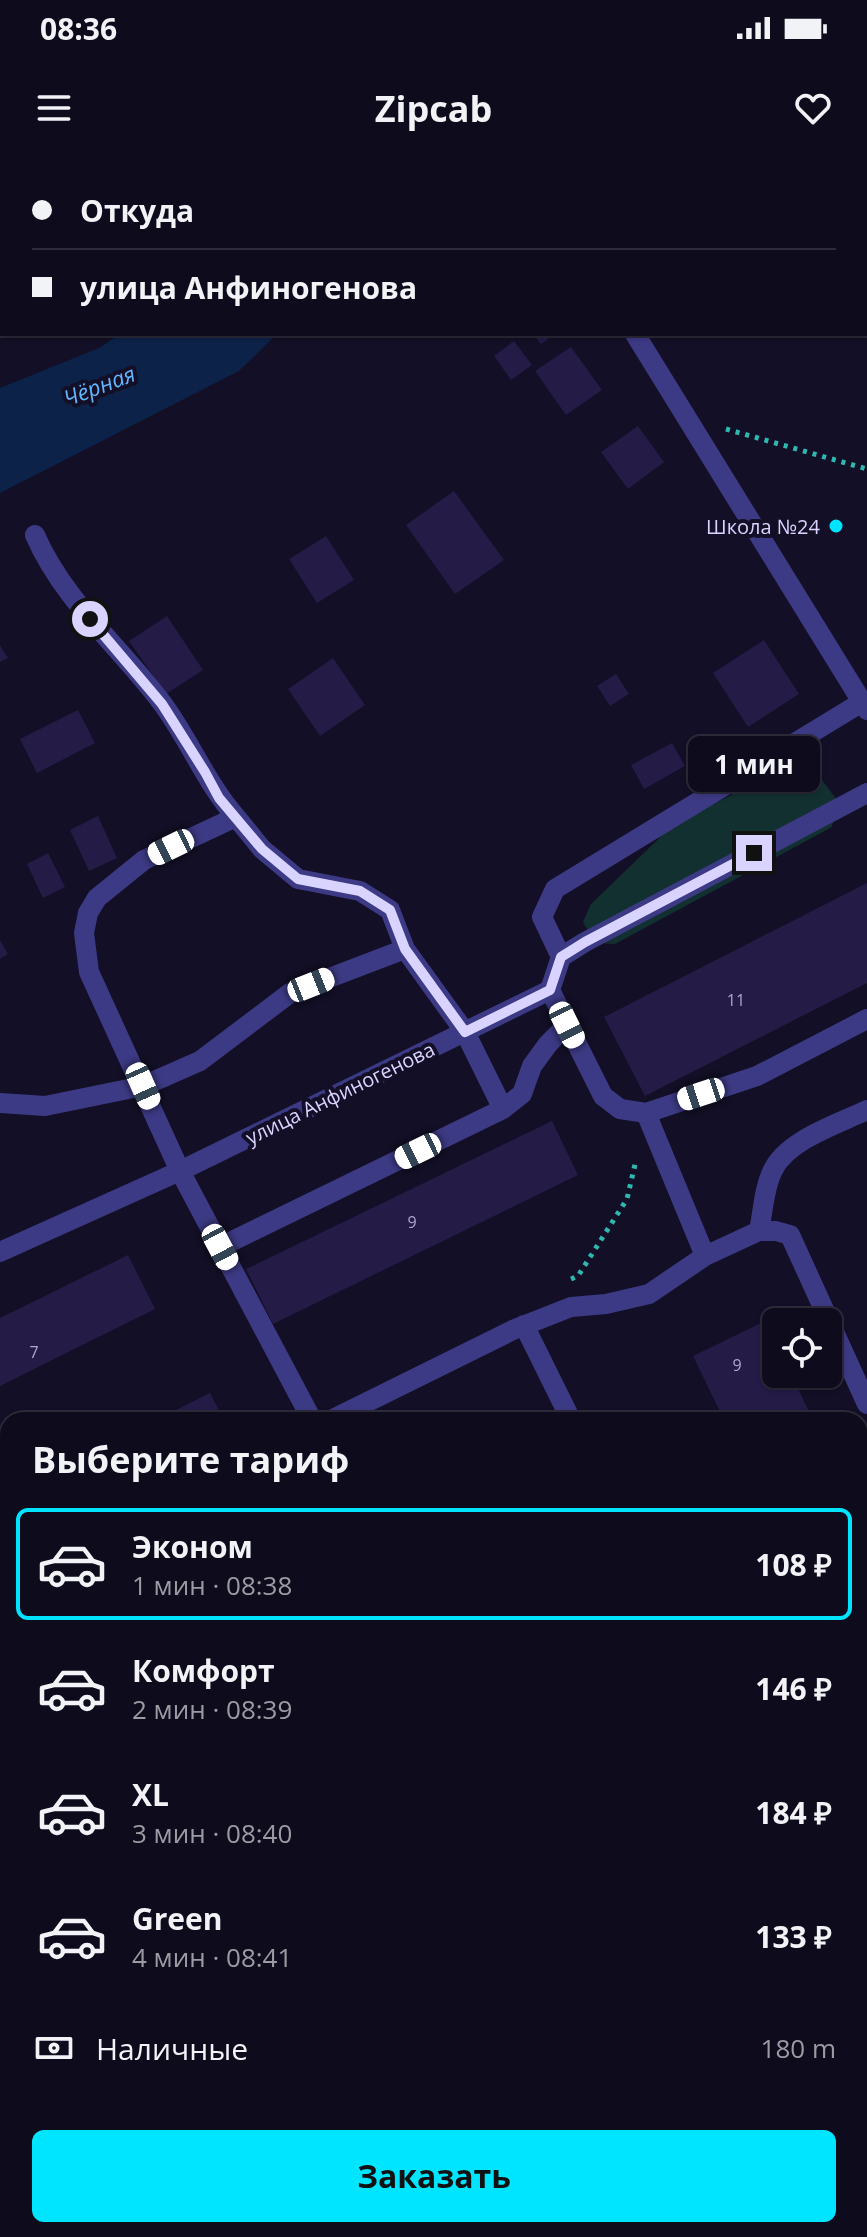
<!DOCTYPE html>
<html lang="ru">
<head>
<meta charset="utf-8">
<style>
	:root { --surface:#0e0b1c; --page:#1c1929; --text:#f1f3f6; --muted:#9b9ba3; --line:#2e2b3b; --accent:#00e5ff }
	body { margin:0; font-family:"Open Sans",sans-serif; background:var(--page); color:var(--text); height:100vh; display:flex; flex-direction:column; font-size:30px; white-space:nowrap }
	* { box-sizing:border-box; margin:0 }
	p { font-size:26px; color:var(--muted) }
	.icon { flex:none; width:44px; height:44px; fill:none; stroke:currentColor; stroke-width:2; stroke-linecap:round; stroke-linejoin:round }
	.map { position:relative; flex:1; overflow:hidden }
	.sheet { position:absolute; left:0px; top:1252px; width:868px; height:826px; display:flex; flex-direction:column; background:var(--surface); border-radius:24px 24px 0 0; box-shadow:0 2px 6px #0004,0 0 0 2px var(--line) }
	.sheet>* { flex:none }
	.top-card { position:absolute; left:0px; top:0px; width:868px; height:176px; box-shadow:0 2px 6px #0004,0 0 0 2px var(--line); display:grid; align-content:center; height:176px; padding:0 32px; background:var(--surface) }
	.buttons { position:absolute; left:762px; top:1148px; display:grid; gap:16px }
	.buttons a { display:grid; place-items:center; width:80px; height:80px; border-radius:12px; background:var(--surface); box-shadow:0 2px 6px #0004,0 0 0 2px var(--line); font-size:40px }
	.end { position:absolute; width:36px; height:36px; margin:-18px; border:10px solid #d9d4ff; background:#111; box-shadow:0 0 0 4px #111 }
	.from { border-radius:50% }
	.bubble { position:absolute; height:56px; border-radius:12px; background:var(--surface); box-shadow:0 2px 6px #0004,0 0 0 2px var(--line); font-size:26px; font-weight:700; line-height:56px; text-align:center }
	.car { position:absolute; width:24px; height:48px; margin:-24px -12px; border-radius:10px; box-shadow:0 0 6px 2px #0007; background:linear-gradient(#fff 24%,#345 0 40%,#fff 0 76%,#345 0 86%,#fff 0) }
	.top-card b { display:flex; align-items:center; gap:28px; height:76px; font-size:30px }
	.top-card b+b { border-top:2px solid var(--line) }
	.top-card i { width:20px; height:20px; background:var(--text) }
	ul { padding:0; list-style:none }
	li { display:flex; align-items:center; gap:24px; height:112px; margin:0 16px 12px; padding:0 16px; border:4px solid transparent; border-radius:12px }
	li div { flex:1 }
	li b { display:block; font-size:30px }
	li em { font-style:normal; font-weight:700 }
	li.selected { border-color:var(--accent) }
	li>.icon { width:72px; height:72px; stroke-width:1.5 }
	h2 { padding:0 32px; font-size:36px; line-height:96px }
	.pay { display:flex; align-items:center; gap:20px; height:88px; padding:0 32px; font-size:30px }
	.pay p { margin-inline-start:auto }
	.action { display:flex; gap:16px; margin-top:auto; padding:16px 32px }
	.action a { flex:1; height:92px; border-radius:12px; background:var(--accent); color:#111; font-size:32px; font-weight:700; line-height:92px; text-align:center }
	.status { display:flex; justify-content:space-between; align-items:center; height:56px; padding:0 40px; background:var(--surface); direction:ltr }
	.status svg { height:22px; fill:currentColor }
	header { display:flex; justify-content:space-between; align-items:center; height:104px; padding:0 32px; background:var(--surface); font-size:36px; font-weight:700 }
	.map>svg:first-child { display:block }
	.green { fill:#12302f }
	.water { fill:#0c2248 }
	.building { fill:#241b47 }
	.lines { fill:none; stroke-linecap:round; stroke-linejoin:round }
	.path { stroke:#2fb8b0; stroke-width:5; stroke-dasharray:4 6; stroke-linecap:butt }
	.minor { stroke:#3d3a85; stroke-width:20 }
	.route { stroke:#d9d4ff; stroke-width:10 }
	.poi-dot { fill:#00e5ff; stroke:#130f26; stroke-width:3 }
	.labels { text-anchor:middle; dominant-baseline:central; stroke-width:8; stroke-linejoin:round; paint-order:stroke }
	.number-label { font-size:16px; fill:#aca6d1 }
	.poi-label { font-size:20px; fill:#d9d4ff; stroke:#130f26; text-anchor:end }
	.street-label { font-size:20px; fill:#d9d4ff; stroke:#130f26 }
	.water-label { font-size:22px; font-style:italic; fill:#62b6ff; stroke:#130f26 }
</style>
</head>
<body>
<div class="status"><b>08:36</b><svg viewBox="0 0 49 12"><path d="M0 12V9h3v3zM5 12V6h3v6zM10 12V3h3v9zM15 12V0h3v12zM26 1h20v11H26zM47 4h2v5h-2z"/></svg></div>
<header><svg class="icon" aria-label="menu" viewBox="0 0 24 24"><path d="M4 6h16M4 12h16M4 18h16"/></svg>Zipcab<svg class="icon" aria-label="heart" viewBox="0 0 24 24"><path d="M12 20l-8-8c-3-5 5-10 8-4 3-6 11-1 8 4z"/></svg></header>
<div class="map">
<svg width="867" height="2077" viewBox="0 0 867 2077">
	<rect width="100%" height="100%" fill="#130f26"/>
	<path class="green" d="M791,605L816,612L837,640L832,667L615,784L595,783L583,762L591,744L674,664Z"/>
	<path class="water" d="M306,0H455L453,2H304Z
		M120,174H277L239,211L0,333V228L99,188Z"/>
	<path class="building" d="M533,174H555L541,184Z
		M514,181L532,205L511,220L494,196Z
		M571,187L602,230L566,255L535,211Z
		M638,266L664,302L628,329L601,292Z
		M454,331L504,400L455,434L406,365Z
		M326,376L354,420L317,443L289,399Z
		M167,456L203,510L166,534L129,481Z
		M764,480L799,534L748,567L713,513Z
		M0,485L8,498L0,502Z
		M333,498L365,545L320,576L288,529Z
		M616,514L629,534L610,546L597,526Z
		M78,550L95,583L37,613L20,579Z
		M672,583L685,606L644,629L631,605Z
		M98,656L117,698L89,711L70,670Z
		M48,693L65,727L43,738L27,704Z
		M867,723V823L645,936L604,857Z
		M0,780L8,794L0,799Z
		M552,961L578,1015L273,1164L246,1109Z
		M128,1095L155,1149L0,1226V1158Z
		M765,1161L776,1183V1214H791L813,1260H724L693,1196Z
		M210,1233L224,1260H156Z
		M860,1357L867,1371V1488L860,1492Z
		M8,1851V1918L0,1922V1855Z
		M730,2070H806L809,2077H734Z"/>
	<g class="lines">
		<path class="path" d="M472,0L473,2
			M726,269L867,309
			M571,1119L578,1116L627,1039L636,1000
			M0,1365L8,1361
			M0,1576L8,1593"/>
		<path class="minor" d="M740,2L742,0
			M635,174L867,550
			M35,375C63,440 120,487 162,543C189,579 206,623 236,657L144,700L97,738L88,753L84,773L89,812L180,1011L312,1260
			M236,657L262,689L298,719L360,731L390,750L405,789L465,872L503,949
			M561,797L542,757L555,729L862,542
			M550,830L603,936L620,949L646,953
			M867,859L757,916L646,953L705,1096L759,1071H776L790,1075L867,1244
			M0,943L45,946L143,926L200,901L290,833L405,789
			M759,1071C763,1052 764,1027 773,1010C787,980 838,964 867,950
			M220,1087L503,949L522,934L532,906L548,884L567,865
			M0,1092L180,1011L550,830L561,797L585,782L867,633
			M524,1165L571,1260
			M331,1260L515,1169L571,1147L606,1144L649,1134L705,1096
			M860,1546L867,1542
			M0,1782H8
			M0,1967L8,1964
			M860,2036L867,2049
			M0,2048L8,2064
			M396,2070L399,2077
			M659,2070L663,2077"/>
	</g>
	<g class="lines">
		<path class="route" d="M90,459L162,544L205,612L219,638L262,689L298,719L360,731L390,750L405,789L465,872L550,830L561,797L585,782L754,693"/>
	</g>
	<circle class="poi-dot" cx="836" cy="366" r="8"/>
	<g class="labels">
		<g class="number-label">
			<text x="736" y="840">11</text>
			<text x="412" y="1062">9</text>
			<text x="34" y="1192">7</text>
			<text x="737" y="1205">9</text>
		</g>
		<g class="poi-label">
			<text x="820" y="366">Школа №24</text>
		</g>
		<g class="street-label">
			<text transform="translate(340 933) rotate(-26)">улица Анфиногенова</text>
		</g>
		<g class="water-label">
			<text transform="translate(99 225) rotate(-21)">Чёрная</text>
		</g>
	</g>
</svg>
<div class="buttons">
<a><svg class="icon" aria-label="locate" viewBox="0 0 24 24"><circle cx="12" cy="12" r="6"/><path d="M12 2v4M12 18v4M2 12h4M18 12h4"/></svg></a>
</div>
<i class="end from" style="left:90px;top:459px"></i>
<i class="end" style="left:754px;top:693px"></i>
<div class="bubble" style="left:688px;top:576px;width:132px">1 мин</div>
<i class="car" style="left:171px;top:687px;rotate:244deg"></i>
<i class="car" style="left:311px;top:825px;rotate:68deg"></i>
<i class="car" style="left:567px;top:865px;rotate:154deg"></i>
<i class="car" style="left:143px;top:926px;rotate:156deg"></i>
<i class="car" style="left:701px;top:934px;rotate:252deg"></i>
<i class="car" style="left:418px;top:991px;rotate:244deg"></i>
<i class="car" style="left:220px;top:1087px;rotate:152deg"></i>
<div class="top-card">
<b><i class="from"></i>Откуда</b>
<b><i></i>улица Анфиногенова</b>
</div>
<section class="sheet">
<h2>Выберите тариф</h2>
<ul>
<li class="selected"><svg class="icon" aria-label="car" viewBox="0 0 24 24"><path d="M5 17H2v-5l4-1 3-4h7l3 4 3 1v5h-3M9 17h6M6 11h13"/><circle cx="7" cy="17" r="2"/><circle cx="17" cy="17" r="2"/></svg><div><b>Эконом</b><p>1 мин · 08:38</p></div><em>108 ₽</em></li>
<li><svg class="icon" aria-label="car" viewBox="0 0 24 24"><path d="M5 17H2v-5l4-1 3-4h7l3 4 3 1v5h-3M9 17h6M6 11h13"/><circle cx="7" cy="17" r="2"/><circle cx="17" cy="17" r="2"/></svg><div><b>Комфорт</b><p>2 мин · 08:39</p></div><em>146 ₽</em></li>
<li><svg class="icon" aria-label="car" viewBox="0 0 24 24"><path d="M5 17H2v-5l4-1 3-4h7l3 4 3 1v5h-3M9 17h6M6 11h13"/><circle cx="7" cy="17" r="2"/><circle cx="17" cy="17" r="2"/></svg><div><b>XL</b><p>3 мин · 08:40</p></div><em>184 ₽</em></li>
<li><svg class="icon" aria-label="car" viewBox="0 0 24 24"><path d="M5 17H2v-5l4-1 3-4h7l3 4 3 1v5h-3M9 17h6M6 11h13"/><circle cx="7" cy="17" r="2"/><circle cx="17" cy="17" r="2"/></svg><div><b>Green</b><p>4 мин · 08:41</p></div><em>133 ₽</em></li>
</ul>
<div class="pay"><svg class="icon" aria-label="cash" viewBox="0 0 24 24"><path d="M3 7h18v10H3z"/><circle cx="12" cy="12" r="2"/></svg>Наличные<p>180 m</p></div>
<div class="action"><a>Заказать</a></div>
</section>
</div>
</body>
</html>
